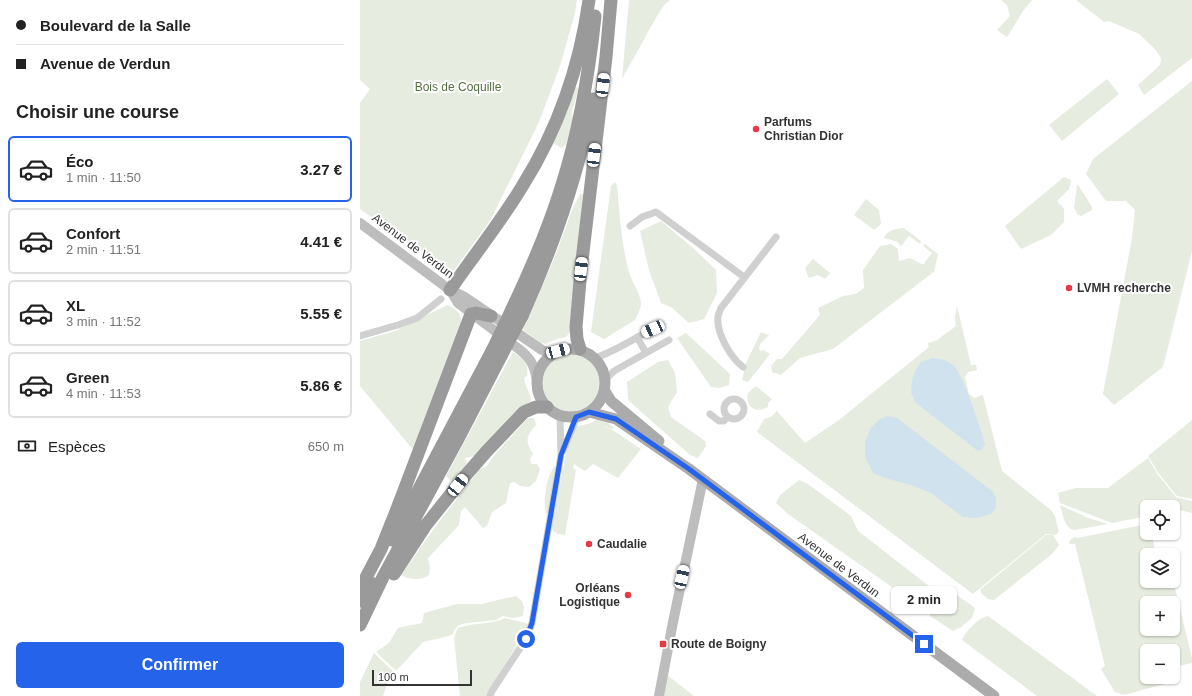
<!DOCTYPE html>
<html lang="fr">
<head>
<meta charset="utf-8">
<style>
	:root { --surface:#fff; --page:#f6f6f6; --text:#222; --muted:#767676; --line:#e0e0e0; --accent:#2563eb }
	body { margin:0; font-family:Helvetica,sans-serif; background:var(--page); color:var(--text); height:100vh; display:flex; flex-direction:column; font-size:15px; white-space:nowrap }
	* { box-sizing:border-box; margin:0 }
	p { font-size:13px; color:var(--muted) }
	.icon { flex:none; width:22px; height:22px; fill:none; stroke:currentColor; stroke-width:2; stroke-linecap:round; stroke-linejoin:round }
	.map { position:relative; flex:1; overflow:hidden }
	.sheet { display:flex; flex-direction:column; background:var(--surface); width:360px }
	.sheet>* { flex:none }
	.banner { display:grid; align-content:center; height:88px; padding:0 16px; background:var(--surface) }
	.fabs { position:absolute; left:780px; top:500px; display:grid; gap:8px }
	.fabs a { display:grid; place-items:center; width:40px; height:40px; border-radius:6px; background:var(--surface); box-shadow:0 1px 3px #0004; font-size:20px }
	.scale { position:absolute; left:12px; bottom:10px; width:100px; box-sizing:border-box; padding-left:4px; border:2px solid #333; border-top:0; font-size:11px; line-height:14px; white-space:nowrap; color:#333; -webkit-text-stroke:3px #fff; paint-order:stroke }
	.end { position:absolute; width:18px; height:18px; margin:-9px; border:5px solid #2563eb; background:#fff; box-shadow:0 0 0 2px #fff }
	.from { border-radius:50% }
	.bubble { position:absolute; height:28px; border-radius:6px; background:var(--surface); box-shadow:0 1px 3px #0004; font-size:13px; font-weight:700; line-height:28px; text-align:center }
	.car { position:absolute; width:12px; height:24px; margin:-12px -6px; border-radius:5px; box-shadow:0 0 3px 1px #0007; background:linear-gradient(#fff 24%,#345 0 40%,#fff 0 76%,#345 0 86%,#fff 0) }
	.banner b { display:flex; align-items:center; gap:14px; height:38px; font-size:15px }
	.banner b+b { border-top:1px solid var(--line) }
	.banner i { width:10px; height:10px; background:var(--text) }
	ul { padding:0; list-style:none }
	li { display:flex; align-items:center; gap:12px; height:66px; margin:0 8px 6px; padding:0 8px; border:2px solid var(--line); border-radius:6px }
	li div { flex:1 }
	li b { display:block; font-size:15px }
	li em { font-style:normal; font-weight:700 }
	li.active { border-color:var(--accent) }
	li>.icon { width:36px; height:36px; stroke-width:1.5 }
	h2 { padding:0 16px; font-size:18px; line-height:48px }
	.pay { display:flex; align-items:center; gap:10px; height:44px; padding:0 16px; font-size:15px }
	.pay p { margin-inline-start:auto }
	.primary-button { display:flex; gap:8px; margin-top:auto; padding:8px 16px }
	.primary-button a { flex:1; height:46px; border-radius:6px; background:var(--accent); color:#fff; font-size:16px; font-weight:700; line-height:46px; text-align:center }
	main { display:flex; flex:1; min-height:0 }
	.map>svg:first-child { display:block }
	.green { fill:#e6ecdf; fill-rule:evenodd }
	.water { fill:#cfe2ee }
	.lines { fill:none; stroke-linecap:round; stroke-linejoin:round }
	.street { stroke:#d0d0d0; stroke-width:7 }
	.secondary { stroke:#bdbdbd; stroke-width:10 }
	.primary { stroke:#ababab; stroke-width:11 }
	.highway { stroke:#9a9a9a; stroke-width:13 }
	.highway-bridge { stroke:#9a9a9a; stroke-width:13 }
	.route { stroke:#2563eb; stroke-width:5 }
	.poi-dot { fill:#e63946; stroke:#fff; stroke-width:1.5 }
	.labels { text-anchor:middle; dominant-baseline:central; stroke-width:4; stroke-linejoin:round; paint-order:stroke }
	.park-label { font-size:12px; fill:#56703f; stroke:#fff }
	.poi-label { font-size:12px; font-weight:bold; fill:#333; stroke:#fff; text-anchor:start }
	.street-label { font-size:12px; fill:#333; stroke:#fff }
</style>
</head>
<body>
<main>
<section class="sheet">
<div class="banner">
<b><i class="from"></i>Boulevard de la Salle</b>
<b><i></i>Avenue de Verdun</b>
</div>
<h2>Choisir une course</h2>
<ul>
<li class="active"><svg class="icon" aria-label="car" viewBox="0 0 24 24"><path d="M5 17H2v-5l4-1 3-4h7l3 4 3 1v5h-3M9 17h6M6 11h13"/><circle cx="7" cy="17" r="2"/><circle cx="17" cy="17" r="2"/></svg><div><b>Éco</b><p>1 min · 11:50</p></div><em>3.27 €</em></li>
<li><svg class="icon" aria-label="car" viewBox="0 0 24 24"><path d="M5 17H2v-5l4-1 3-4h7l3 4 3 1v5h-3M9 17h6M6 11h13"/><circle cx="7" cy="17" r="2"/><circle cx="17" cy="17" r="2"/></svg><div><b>Confort</b><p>2 min · 11:51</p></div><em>4.41 €</em></li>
<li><svg class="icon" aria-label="car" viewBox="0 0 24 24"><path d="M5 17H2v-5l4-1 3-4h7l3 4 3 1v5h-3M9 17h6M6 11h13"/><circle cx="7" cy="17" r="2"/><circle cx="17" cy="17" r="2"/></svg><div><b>XL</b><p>3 min · 11:52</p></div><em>5.55 €</em></li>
<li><svg class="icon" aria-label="car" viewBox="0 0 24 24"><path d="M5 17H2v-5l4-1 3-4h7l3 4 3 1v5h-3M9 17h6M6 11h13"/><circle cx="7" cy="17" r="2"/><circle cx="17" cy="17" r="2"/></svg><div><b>Green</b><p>4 min · 11:53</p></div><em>5.86 €</em></li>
</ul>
<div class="pay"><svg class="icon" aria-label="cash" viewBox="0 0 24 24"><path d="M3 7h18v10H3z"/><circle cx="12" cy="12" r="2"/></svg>Espèces<p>650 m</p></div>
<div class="primary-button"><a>Confirmer</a></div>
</section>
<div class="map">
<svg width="832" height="696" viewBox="0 0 832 696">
	<rect width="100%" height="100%" fill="#fff"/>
	<path class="green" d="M0,0H217L215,13L200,66L179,122L130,221L92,273L0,209V103L10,89L0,80Z
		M269,0H310L304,5L297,16L262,79Z
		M641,0H672L663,11L647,37L637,30L650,16L647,5Z
		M716,0H832V58L784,95L778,85L800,65L801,58L793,47L779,34L749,21L744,22Z
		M747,79L759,94L702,141L689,125Z
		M832,81V251L803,367L754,405L743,394L772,238L775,210L766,201H746L726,174L733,159Z
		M217,87L218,90L212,112L213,120L206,145L201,148L193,143C200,125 208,107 214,88Z
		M704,177L711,180L709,189L697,201L704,209V222L691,235L661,249L645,226Z
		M255,182L257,186C260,215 261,243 269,272C272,282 280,293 281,303C281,310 277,314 275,320L244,339L231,332L251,186Z
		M718,185L732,207V210L721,216L718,215L714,208L717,186Z
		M220,194H226L210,332L206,337L197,339L186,344L181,343L163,330L194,259L212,210Z
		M506,199L519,210L521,224L514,230L494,215Z
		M301,221L332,247L356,270L357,293L344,319L329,323L311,307L301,303L289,270L280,231Z
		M544,228L561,241L560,244L549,236L542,245L540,246L538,242L525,238L524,237C530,229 535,229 544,228Z
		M531,244L538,249L539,261L550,258L561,264H565V262L572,253L563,246L565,244L578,254L574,273L572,272L571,274L473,349L440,358L421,375L412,372L411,366L417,359H422L460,315L458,308L483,296L496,294L504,288L503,270L520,246Z
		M453,259L470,273L465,279L458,275L449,278L445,268Z
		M87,305C97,309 102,313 101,324L55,452L0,386V341L35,331Z
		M597,306L611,365H616L617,370L608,372L605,377L609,394L614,398L623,395L642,471L691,510L695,516L699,532L695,535L686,534L613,594L397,432L404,419L411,417L416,412V410L445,443L479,420L569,347L568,345V343L577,340L596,326L595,317Z
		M401,332L409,335L400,344L399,349L400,351L404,350L410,354L388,382L382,380L386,363Z
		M326,333L370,374L369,385L360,388L351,387L317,338Z
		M181 382a30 30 0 1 1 60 0a30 30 0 1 1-60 0Z
		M153,352C164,360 169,361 167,376L164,378C165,387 171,393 171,402L115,456L105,458L107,466L92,482L86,476Z
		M308,360L315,373L317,392L308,407L311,417L345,441L346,446L338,458L330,455L268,400L267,382L298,362Z
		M396,386L412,399L408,403V407L401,410L396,405L400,410H398C389,408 386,402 388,393Z
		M168,418H174L176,425C167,435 164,441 173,454L170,459L171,464H177L180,469L176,481L169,487L160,486L154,482L150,483L146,503L132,512L127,526L123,528L105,507L101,511L99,525L68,558L70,568L69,575C61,581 49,580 41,575L78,523L120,469L126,467L136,453Z
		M239,418L245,420L254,428L252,429L242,425L254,431L281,449L258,478L233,464L225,471L214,464L213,468L216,470L205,535L198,534L193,531L192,526L206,453L215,427L231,423Z
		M832,420V499L817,496L799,474L788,456Z
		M788,458L798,475L816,497L832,501V513L820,510L815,511V506L808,507L805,503L799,505V507H787V516L752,523L700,503L698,493L716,488H748Z
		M194,467H196L188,513H186C183,501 186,477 194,467Z
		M439,480L448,484L491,516L498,531L569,586V595L556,604L428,514L416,503L420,495Z
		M700,505L728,518L748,524L714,530C704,528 703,514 700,505Z
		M787,524V533H791L795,549L803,555H787V581L813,580L832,658V663L814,667L816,681L764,695L755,692L741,669L745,666L715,544H709L710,540L715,537L717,538ZM787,603H813V629H787ZM787,651H813V677H787Z
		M686,535H693L699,545L692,554L634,600L628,599L621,593V589Z
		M587,588L615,608L612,618L601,627L593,631L570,616C569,605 578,593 587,588Z
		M156,596L162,601L164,608L163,616L153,618L143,616L136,620L107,623L99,625L94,630L93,634L89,636L63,642L37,670H35L16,652L29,643L38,628L62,623L64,613L97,604H121Z
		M628,616L737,696H677L602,640C606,631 618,618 628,616Z
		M145,618L169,624L163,635L131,687L127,696H100L94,637L98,628C114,622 130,625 145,618Z
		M14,653L36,674L27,684L23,696H0V682Z
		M307,675L334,696H302Z"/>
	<path class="water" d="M573,358C581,359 587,360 593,365C604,375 620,429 625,444L622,449L618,451L555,402L551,392L552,380L555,371L561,362Z
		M528,416L537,418L632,491L636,498V507L631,514L617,518L603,517L571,493L551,485L525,478L513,473L505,457V442L511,428L520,419Z"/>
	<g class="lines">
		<path class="street" d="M270,226L282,217L296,212L384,277
			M0,336L38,325L57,318L81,299
			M277,337L286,353
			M235,358C257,351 279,335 301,325
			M383,367C371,358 356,333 358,317C358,314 360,311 361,308L416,237
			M245,380L254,371L309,340
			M364 409a10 10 0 1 1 20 0a10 10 0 1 1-20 0Z
			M350,414L359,421H364L367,417
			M203,451L217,417
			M130,696L132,691L166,639L172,623L201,455L200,415"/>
		<path class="secondary" d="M0,223L90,290L103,296L140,321
			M90,290L98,303L135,331
			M160,335L182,350L192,354
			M155,346C170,357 174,363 177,381
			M299,696L313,622L343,479"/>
		<path class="primary" d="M177 383a34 34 0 1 1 68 0a34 34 0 1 1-68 0Z
			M245,391L251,401L299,441
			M229,412L256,419L329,469L634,696"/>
		<path class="highway" d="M90,290C114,255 141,222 163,185C198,129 220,65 229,0
			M152,309C171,269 188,230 201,188C219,132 229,74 235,16
			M162,316C194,245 218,176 233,99
			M220,349L217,339L216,327L221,269L246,57L251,0
			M32,540L133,349
			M34,574L66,525L106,475L126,452L164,412L176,407H187
			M0,589L21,549L37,509L111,314L116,313L131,316
			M0,601L10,582
			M0,625L23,577L98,439L141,356"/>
		<path class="highway-bridge" d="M133,349L152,309
			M141,356L162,316"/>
	</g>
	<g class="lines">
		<path class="route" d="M166,639L172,623L201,455L216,417L229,412L256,419L329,469L564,644"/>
	</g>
	<g class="poi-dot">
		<circle cx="396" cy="129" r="4"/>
		<circle cx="709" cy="288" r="4"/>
		<circle cx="229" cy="544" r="4"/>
		<circle cx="268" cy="595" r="4"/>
		<rect x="299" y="640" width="8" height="8" rx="2"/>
	</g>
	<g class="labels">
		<g class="park-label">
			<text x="98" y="87">Bois de Coquille</text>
		</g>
		<g class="poi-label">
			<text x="404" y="122">Parfums<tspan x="404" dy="14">Christian Dior</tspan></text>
			<text x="717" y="288">LVMH recherche</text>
			<text x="237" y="544">Caudalie</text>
			<text x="260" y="588" text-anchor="end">Orléans<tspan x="260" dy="14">Logistique</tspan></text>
			<text x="311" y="644">Route de Boigny</text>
		</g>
		<g class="street-label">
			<text transform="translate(53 246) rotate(37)">Avenue de Verdun</text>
			<text transform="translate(479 565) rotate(37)">Avenue de Verdun</text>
		</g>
	</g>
</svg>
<div class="fabs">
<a><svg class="icon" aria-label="locate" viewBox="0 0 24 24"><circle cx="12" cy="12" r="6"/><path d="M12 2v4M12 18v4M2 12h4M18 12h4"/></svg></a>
<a><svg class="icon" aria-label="layers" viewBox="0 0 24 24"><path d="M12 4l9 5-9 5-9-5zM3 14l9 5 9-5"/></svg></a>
<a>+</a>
<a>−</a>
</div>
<div class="scale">100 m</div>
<i class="end from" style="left:166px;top:639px"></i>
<i class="end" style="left:564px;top:644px"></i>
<div class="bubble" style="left:531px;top:586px;width:66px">2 min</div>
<i class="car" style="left:243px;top:85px;rotate:7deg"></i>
<i class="car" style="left:234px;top:155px;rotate:7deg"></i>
<i class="car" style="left:221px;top:269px;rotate:7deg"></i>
<i class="car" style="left:293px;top:329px;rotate:246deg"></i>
<i class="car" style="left:198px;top:351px;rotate:75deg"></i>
<i class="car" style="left:98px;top:485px;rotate:38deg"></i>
<i class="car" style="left:322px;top:577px;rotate:12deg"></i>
</div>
</main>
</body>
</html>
